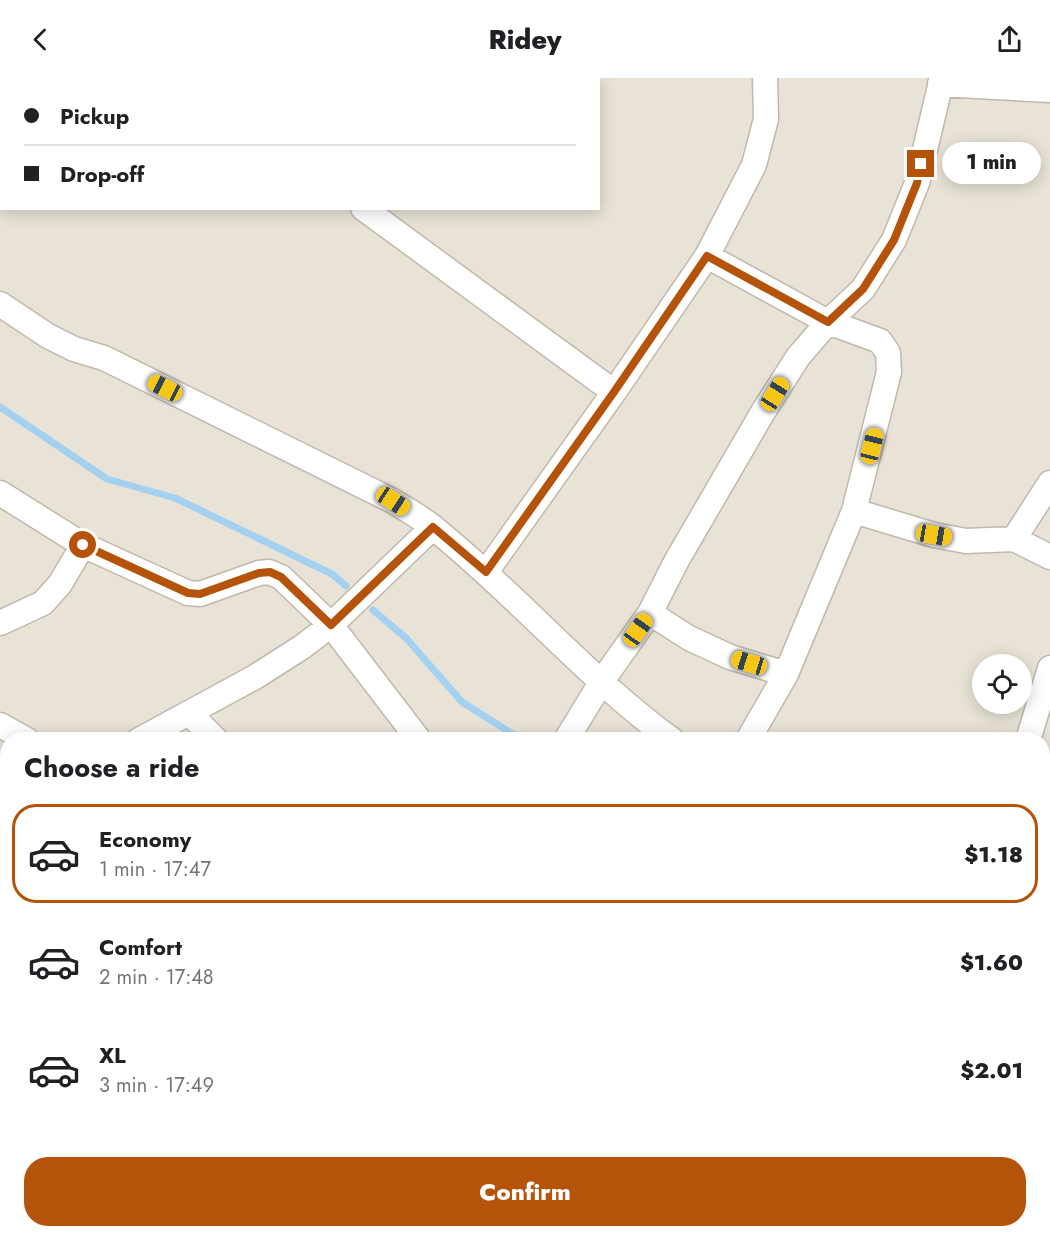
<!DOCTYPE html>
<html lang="en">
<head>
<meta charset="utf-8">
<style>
	:root { --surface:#fff; --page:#f2f2f2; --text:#202124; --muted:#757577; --line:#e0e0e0; --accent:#b45309 }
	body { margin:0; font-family:Jost,sans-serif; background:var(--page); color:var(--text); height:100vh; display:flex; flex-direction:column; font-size:22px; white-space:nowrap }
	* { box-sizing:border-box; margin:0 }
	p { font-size:20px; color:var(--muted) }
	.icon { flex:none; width:33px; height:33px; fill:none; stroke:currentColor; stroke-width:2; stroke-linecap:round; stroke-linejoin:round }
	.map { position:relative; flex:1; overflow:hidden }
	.side { position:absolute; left:0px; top:654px; width:1050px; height:506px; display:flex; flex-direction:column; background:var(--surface); border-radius:24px 24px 0 0; box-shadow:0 3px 15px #0003 }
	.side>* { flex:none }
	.top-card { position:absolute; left:0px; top:0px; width:600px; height:132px; box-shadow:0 3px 15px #0003; display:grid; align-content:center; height:132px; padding:0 24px; background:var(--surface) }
	.buttons { position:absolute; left:972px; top:576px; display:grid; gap:12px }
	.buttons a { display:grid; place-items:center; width:60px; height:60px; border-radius:50%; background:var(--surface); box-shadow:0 3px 15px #0003; font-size:30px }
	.end { position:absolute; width:27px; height:27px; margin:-14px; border:8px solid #b45309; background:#fff; box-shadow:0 0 0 3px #fff }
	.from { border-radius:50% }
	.bubble { position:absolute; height:42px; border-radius:21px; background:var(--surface); box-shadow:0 3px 15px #0003; font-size:20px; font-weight:800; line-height:42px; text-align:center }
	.car { position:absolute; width:18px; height:36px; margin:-18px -9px; border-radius:8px; box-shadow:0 0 4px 2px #0007; background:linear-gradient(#f5c518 24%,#345 0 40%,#f5c518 0 76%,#345 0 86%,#f5c518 0) }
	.top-card b { display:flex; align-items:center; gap:21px; height:57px; font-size:22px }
	.top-card b+b { border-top:2px solid var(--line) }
	.top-card i { width:15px; height:15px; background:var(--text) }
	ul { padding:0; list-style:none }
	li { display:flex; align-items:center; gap:18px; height:99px; margin:0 12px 9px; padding:0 12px; border:3px solid transparent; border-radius:24px }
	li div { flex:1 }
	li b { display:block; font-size:22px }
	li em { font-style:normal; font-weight:800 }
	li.selected { border-color:var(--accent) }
	li>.icon { width:54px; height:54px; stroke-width:1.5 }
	h2 { padding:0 24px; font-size:27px; line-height:72px }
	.button { display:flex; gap:12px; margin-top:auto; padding:12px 24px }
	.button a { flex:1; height:69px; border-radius:24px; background:var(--accent); color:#fff; font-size:24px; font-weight:800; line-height:69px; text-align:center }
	header { display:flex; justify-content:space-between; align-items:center; height:78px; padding:0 24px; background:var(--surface); font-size:27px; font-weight:800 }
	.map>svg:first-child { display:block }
	.residential { fill:#e8e3d6; fill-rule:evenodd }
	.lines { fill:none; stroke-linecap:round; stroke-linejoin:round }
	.stream { stroke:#a5d1f1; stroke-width:7 }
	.minor-casing { stroke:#c0b9ab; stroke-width:27 }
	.minor { stroke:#fff; stroke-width:24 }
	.route { stroke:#b45309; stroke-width:8 }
</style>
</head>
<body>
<header><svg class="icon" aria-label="back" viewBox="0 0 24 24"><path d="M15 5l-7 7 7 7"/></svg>Ridey<svg class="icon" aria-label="share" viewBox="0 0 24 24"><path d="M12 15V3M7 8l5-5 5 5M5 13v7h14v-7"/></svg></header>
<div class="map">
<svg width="1050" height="1159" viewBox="0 0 1050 1159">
	<rect width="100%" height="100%" fill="#f4f1e8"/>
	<path class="residential" d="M0,0H1050V1159H0ZM2,2H598V130H2ZM982,586H1022V626H982ZM8,662H1042V1152H8Z"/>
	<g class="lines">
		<path class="stream" d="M0,329L107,401L175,420L332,496L346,508
			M373,532L406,560L462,624L522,662
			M885,1152L886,1159"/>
		<g class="minor-casing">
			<path id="minor" d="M262,0L263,2
				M940,6L1050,12
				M363,130L614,314
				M707,178L828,244L880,263L888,275L889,294L854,433L786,596L748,662
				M0,226L48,258L74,271L104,280L393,423C407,432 422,440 435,451C517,517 587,600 672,662
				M0,415L83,467L188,515L200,516L259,495L269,494L281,499L331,547L419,662
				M854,433L934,457L966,463L1014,461L1050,479
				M1014,461L1050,405
				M486,494L614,314L707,178L754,87L766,41L765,0
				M650,535L689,560L730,579L786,596
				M0,545L43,525L60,506L83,467
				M189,635L216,662
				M0,647L27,662
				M139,662L255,599L302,569L331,547L433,449
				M566,662L602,603L650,535L677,482L763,334L798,279L828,244L863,211L894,162L917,105L942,0
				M1028,662L1050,590
				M0,756L8,751
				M1042,774H1050
				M0,784L8,791
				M1042,965L1050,960
				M0,995L8,1014
				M0,1086L8,1087
				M1042,1099L1050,1084
				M282,1152L292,1159
				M427,1152L434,1159
				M613,1152L615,1159
				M848,1152L851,1159
				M1042,1152L1050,1156
				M36,1159L41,1152
				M96,1159L101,1152
				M494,1159V1152
				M672,1159L684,1152
				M812,1159L824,1152
				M1011,1159L1015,1152"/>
		</g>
		<use href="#minor" class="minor"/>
	</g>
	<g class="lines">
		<path class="route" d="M83,467L188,515L200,516L259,495L270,494L281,499L331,547L433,449L486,494L614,314L707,178L828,244L863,211L894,162L917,105L921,86"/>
	</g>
</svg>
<div class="buttons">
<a><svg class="icon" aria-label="locate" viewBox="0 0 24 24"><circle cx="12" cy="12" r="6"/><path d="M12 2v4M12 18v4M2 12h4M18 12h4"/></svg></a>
</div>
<i class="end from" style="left:83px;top:467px"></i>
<i class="end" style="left:921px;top:86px"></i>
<div class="bubble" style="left:942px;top:64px;width:99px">1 min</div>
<i class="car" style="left:165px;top:310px;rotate:297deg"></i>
<i class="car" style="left:775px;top:316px;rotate:32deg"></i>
<i class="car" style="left:872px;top:368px;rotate:14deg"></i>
<i class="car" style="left:393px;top:423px;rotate:123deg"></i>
<i class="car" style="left:934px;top:457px;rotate:100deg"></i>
<i class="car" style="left:638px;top:552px;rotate:35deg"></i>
<i class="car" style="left:749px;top:585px;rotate:287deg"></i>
<div class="top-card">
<b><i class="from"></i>Pickup</b>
<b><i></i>Drop-off</b>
</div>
<section class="side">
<h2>Choose a ride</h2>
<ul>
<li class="selected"><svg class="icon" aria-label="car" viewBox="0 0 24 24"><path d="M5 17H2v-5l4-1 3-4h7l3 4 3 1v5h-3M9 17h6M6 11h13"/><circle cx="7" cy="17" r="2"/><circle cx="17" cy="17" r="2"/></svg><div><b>Economy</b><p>1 min · 17:47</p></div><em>$1.18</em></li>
<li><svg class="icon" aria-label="car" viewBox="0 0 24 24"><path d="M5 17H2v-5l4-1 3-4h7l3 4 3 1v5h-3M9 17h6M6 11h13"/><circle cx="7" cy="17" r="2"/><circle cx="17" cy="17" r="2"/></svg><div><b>Comfort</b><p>2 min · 17:48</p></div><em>$1.60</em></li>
<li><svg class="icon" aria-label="car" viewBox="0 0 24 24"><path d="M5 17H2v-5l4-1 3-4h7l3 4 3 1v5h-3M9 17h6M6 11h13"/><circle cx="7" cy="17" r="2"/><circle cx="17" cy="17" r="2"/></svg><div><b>XL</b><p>3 min · 17:49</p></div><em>$2.01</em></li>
</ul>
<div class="button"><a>Confirm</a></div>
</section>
</div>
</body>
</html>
